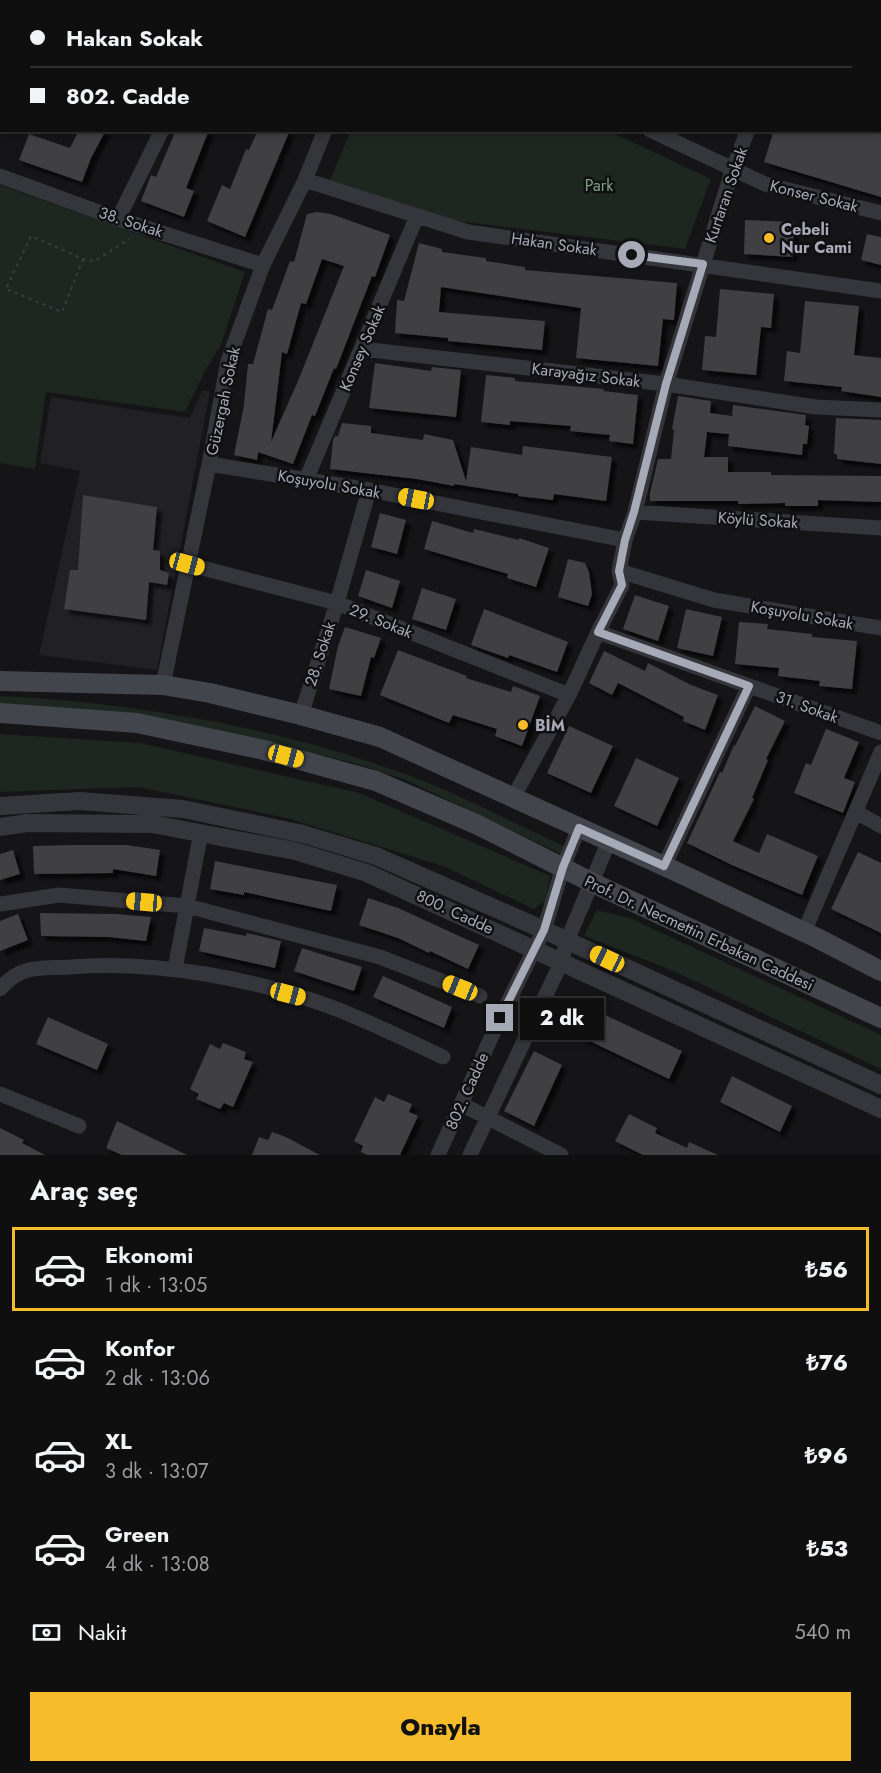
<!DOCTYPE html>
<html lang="tr">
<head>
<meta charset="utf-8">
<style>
	:root { --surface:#100f10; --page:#1e1d1e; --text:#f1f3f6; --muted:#9c9c9f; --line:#302f30; --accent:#f8bc2b }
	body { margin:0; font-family:Jost,sans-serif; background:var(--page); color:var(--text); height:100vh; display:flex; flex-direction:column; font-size:22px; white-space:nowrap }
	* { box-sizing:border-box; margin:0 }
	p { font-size:20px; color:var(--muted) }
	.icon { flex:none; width:33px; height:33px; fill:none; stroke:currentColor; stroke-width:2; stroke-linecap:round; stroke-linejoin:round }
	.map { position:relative; height:1155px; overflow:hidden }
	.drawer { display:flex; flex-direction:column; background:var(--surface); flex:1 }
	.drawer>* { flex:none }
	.hud { position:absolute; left:0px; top:0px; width:882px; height:132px; box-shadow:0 3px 9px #0003,0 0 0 2px var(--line); display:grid; align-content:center; height:132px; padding:0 30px; background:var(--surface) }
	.end { position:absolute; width:27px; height:27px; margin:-14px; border:8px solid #a6aab7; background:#111; box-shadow:0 0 0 3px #111 }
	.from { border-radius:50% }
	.bubble { position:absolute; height:42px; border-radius:0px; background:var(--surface); box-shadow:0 3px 9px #0003,0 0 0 2px var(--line); font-size:20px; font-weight:800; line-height:42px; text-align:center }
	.car { position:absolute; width:18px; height:36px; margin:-18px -9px; border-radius:8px; box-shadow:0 0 4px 2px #0007; background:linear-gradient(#f5c518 24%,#345 0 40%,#f5c518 0 76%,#345 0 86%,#f5c518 0) }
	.hud b { display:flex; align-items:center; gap:21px; height:57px; font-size:22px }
	.hud b+b { border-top:2px solid var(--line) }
	.hud i { width:15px; height:15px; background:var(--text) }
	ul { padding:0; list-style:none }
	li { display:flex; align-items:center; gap:18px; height:84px; margin:0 12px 9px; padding:0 18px; border:3px solid transparent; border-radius:0px }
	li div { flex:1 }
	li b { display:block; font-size:22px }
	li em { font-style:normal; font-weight:800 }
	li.on { border-color:var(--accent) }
	li>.icon { width:54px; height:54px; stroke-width:1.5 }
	h2 { padding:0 30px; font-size:27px; line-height:72px }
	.pay { display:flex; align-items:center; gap:15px; height:66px; padding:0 30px; font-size:22px }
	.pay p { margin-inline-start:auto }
	.primary-button { display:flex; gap:12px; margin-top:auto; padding:12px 30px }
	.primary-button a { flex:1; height:69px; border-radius:0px; background:var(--accent); color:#111; font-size:24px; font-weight:800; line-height:69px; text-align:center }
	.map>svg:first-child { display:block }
	.built { fill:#212023 }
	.green { fill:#1e2620 }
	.building { fill:#3f3f43; fill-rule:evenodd; filter:url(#shadow) }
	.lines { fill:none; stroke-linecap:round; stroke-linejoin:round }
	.path { stroke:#3b3d43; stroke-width:2; stroke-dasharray:3 4.5; stroke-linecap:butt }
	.minor { stroke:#35363c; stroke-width:15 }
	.tertiary { stroke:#35363c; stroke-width:18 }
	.secondary { stroke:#43454c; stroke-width:20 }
	.route { stroke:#a6aab7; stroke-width:8 }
	.poi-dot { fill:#f8bc2b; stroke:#100f11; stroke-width:2 }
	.labels { text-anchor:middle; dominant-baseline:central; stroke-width:5; stroke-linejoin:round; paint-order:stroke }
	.park-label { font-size:16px; fill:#7ca380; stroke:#100f11 }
	.street-label { font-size:16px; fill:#a6aab7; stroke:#100f11 }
	.poi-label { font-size:16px; font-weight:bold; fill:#a6aab7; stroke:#100f11; text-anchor:start }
</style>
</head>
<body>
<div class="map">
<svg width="881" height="1155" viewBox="0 0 881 1155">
	<defs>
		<filter id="shadow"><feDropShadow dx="5" dy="5" stdDeviation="1.5" flood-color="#0009"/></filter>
	</defs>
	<rect width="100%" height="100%" fill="#151416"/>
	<path class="built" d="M202,391H210L157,670L39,655L80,471L40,463L51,397L190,418Z"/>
	<path class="green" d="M351,130L609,131L711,179L685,249L457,221L330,180Z
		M0,185L245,272L221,345L205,371L185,412L46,392L35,469L0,463Z
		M0,696C132,702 281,728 405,774C460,794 513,823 566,847L563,855L406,780L354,763L238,735L0,705Z
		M0,734L140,743L359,793L550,876L545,901L534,909L443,866L287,818L138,787L0,792Z
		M597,910L630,918L881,1035V1069L671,970L584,936Z"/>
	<path class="building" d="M79,130H106L91,158L82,182L19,160L29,134L70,148Z
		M176,130H209L186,188L194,191L184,217L141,201L151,175L156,177Z
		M258,130H290L245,237L207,221L222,185L230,189L246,149L249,150Z
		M774,130H877L876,132L881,133V197L764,162Z
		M317,212L331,214L390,235L375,277L372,276L336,369L334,368L315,416L312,415L293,464L258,452L257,460L234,455L244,405L248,364H253L268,309L272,310L290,261L294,262L307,214ZM322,259L344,266L298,381L271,442L282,352L287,354L301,303L306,304Z
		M745,220L794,222L793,257L744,254Z
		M867,234L881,237V265L861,260Z
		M419,243L442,249V252L486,258V261L525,267V270L677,283L674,320L663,319L658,366L576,358L581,308L441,287L439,312L545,321L542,350L448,341V338L395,333L397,300L404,301Z
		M720,289L774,294L771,328L761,327L756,375L702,370L705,336L716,337Z
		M805,301L859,306L854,355L881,358V397L841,391L842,387L784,381L787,351L800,353Z
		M375,363L431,371L432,367L461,370L456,417L369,408Z
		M486,375L515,378V381L604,389L603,391L638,395L633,444L609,441L610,435L570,431L571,426L510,421V425L481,422Z
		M678,396L711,401L710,413L732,416L733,405L806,415L805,425L809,426L807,444H803L802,455L728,446L729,434L707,432L704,457H728V472H771V475L881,476V502L818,500V506H785V503L738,504V501H650V493L658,459H671L674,430L672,429Z
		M836,418L881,420V464L837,459V454H834Z
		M342,423L371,426V433L423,440L424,434L453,440L466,481L471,447L522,455L523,446L612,457L606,501L554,494L553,500L518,496V494L454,484V486L417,479L330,469L333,440L335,436H338Z
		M83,495L157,507L153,550L160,551V570L169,573L167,585L149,582L146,620L64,609L70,570H78Z
		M380,513L406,520L397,554L371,547Z
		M432,521L473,533L474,529L519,540V538L549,548L536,587L507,578L508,574L424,549Z
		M568,559L585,563L589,572L592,594L588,606L558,597Z
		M366,570L400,581L392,608L358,596Z
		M422,588L456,599L446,630L412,619Z
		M635,595L669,606L658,641L623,629Z
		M484,609L568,642L557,672L509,655L508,658L471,645Z
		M686,609L722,617L713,656L677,648Z
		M739,622L768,624L767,629L812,634V637L857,641L852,689L819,686L820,681L778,676L779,668L735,664Z
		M345,627L381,638L374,658L371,657L361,696L329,689L338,646Z
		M398,650L467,676L466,678L511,692L513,686L540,696L522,746L495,736L497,729L453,715L449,723L380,695Z
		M604,651L645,671L648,663L691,685L718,695L705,730L683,721L684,717L618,683L612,695L589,683Z
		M755,706L785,721L766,759L768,760L752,798L754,799L733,841L759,853L767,834L818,856L802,895L732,865L687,843L720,772L722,773L734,745L735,746Z
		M569,726L613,746L591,793L547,773Z
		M826,729L859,742L844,778L855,782L843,813L794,793L806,763L811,765Z
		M636,758L679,778L657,826L614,806Z
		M72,845H127L160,850L156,876L113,869V873L34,874L33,846Z
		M13,850L20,874L0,880V854Z
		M858,852L881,863V933L831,909Z
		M215,861L337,885L331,911L244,892V895L210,889Z
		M368,898L398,908L479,945L468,969L430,951L429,953L398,938L359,925Z
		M40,913L116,914L151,917L146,941L109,937L41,936Z
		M18,914L28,940L0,951V921Z
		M204,928L246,936L247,933L281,941L275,968L199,951Z
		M302,948L362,967L354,991L294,971Z
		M383,976L452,1007L444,1028L373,997Z
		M590,1008L682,1051L669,1079L577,1035Z
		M48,1017L108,1044L97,1070L36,1044Z
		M223,1043L246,1052L244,1059L253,1062L233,1107L224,1103L220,1109L196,1099L199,1094L190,1089L210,1044L220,1049Z
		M534,1051L562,1065L534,1126L504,1111Z
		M732,1076L792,1106L780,1132L720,1102Z
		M388,1094L412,1104L409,1112L418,1116L400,1155H367L361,1152L363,1146L354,1141L375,1097L384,1102Z
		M629,1114L657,1128L655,1133L687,1148L689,1142L718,1155H643L615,1141Z
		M117,1121L187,1155H122L106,1148Z
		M0,1128L24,1140L22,1143L45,1155H0Z
		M272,1132L286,1137L320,1155H252L259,1137L268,1140Z"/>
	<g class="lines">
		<path class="path" d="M83,259L62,312L6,289L31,236L83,259L95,261L129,239"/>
		<path class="minor" d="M395,0L397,2
			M224,2L225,0
			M377,2V0
			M516,2L517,0
			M662,2L663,0
			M802,2L803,0
			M880,113H881
			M650,130L765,184L881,213
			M0,176L118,219L263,265
			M305,180L468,232L881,291
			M118,219L162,130
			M362,349L666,384L816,407L881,410
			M209,464L369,490L625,540
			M306,480L417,216
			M635,512L881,528
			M187,564L337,603L569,695
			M619,571L714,600L881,628
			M598,632L881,733
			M163,685L209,464L228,361L263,265L305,180L325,130
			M301,715L337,603L369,490
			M513,798L569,695L598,632L622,585L619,571L625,540L635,512L666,384L733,168L748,130
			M856,812L881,826
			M664,866L749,686
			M0,904L59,895L187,906L380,957L480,996
			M804,932L881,752
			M175,969L201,832
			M0,989C21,964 40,969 70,967C156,960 259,979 339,1010C374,1024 409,1041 443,1057
			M0,1094L79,1126
			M461,1104L561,1155
			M438,1155L500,1018L544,930L563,867L579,828
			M470,1155L561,963L567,941L609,841"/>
		<path class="tertiary" d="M0,806L80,801L183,809L303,834L376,856L544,930L881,1085
			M0,827L27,823L152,824L295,851L367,873L881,1109"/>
		<path class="secondary" d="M25,2L26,0
			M64,2L65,0
			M0,48L2,45
			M0,123L2,120
			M0,681L163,685L210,693L301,715L380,737L675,871L819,939L881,971
			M0,713L137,723L264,750L376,781L478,825L593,883L881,1018"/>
	</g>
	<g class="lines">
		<path class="route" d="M500,1018L544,930L563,867L579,828L664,866L749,686L598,632L622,585L619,571L625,540L634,512L666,384L703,264L632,255"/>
	</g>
	<g class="poi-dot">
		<circle cx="769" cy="238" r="6"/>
		<circle cx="523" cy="725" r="6"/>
	</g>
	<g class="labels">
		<g class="park-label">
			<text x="599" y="185">Park</text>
		</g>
		<g class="street-label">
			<text transform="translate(726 195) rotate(-71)">Kurtaran Sokak</text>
			<text transform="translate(814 196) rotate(14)">Konser Sokak</text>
			<text transform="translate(131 222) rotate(18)">38. Sokak</text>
			<text transform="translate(554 244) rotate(8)">Hakan Sokak</text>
			<text transform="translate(362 348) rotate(-67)">Konsey Sokak</text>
			<text transform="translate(586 375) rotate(7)">Karayağız Sokak</text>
			<text transform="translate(223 401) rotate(-78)">Güzergah Sokak</text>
			<text transform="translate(329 484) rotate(10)">Koşuyolu Sokak</text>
			<text transform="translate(758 520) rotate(4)">Köylü Sokak</text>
			<text transform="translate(802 615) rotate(10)">Koşuyolu Sokak</text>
			<text transform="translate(381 621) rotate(22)">29. Sokak</text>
			<text transform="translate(320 654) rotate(-72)">28. Sokak</text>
			<text transform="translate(807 707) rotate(20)">31. Sokak</text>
			<text transform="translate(455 912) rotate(25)">800. Cadde</text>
			<text transform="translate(699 933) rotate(25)">Prof. Dr. Necmettin Erbakan Caddesi</text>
			<text transform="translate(467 1091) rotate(-66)">802. Cadde</text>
		</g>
		<g class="poi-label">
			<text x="781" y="229">Cebeli<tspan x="781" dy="18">Nur Cami</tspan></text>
			<text x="535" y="725">BİM</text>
		</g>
	</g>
</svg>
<i class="end from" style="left:632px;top:255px"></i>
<i class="end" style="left:500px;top:1018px"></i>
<div class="bubble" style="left:520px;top:998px;width:84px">2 dk</div>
<i class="car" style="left:416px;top:499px;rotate:281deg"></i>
<i class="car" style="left:187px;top:564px;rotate:105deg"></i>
<i class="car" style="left:286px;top:756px;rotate:105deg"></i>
<i class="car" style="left:144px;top:902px;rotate:275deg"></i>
<i class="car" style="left:607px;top:959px;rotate:295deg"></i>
<i class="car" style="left:460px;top:988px;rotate:292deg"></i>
<i class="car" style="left:288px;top:994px;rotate:105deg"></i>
<div class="hud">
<b><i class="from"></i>Hakan Sokak</b>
<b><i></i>802. Cadde</b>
</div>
</div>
<section class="drawer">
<h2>Araç seç</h2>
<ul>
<li class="on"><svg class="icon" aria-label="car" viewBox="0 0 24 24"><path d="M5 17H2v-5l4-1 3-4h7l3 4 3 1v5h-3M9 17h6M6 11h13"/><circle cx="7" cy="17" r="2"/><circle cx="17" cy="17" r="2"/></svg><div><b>Ekonomi</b><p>1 dk · 13:05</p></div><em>₺56</em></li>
<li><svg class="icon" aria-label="car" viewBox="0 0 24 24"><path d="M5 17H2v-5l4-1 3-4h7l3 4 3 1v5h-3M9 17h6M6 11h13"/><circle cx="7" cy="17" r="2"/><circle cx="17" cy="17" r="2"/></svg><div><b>Konfor</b><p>2 dk · 13:06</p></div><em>₺76</em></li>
<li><svg class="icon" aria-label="car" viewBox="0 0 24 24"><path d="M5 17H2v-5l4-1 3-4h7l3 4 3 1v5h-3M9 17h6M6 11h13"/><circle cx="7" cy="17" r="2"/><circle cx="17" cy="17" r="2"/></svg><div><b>XL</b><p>3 dk · 13:07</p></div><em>₺96</em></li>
<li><svg class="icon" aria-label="car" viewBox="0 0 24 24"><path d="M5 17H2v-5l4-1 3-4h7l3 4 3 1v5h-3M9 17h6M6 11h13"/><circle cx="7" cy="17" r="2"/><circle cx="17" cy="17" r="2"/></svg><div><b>Green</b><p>4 dk · 13:08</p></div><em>₺53</em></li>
</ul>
<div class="pay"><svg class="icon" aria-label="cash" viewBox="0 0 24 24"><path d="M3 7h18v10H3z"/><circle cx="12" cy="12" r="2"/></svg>Nakit<p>540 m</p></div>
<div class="primary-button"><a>Onayla</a></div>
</section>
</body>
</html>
